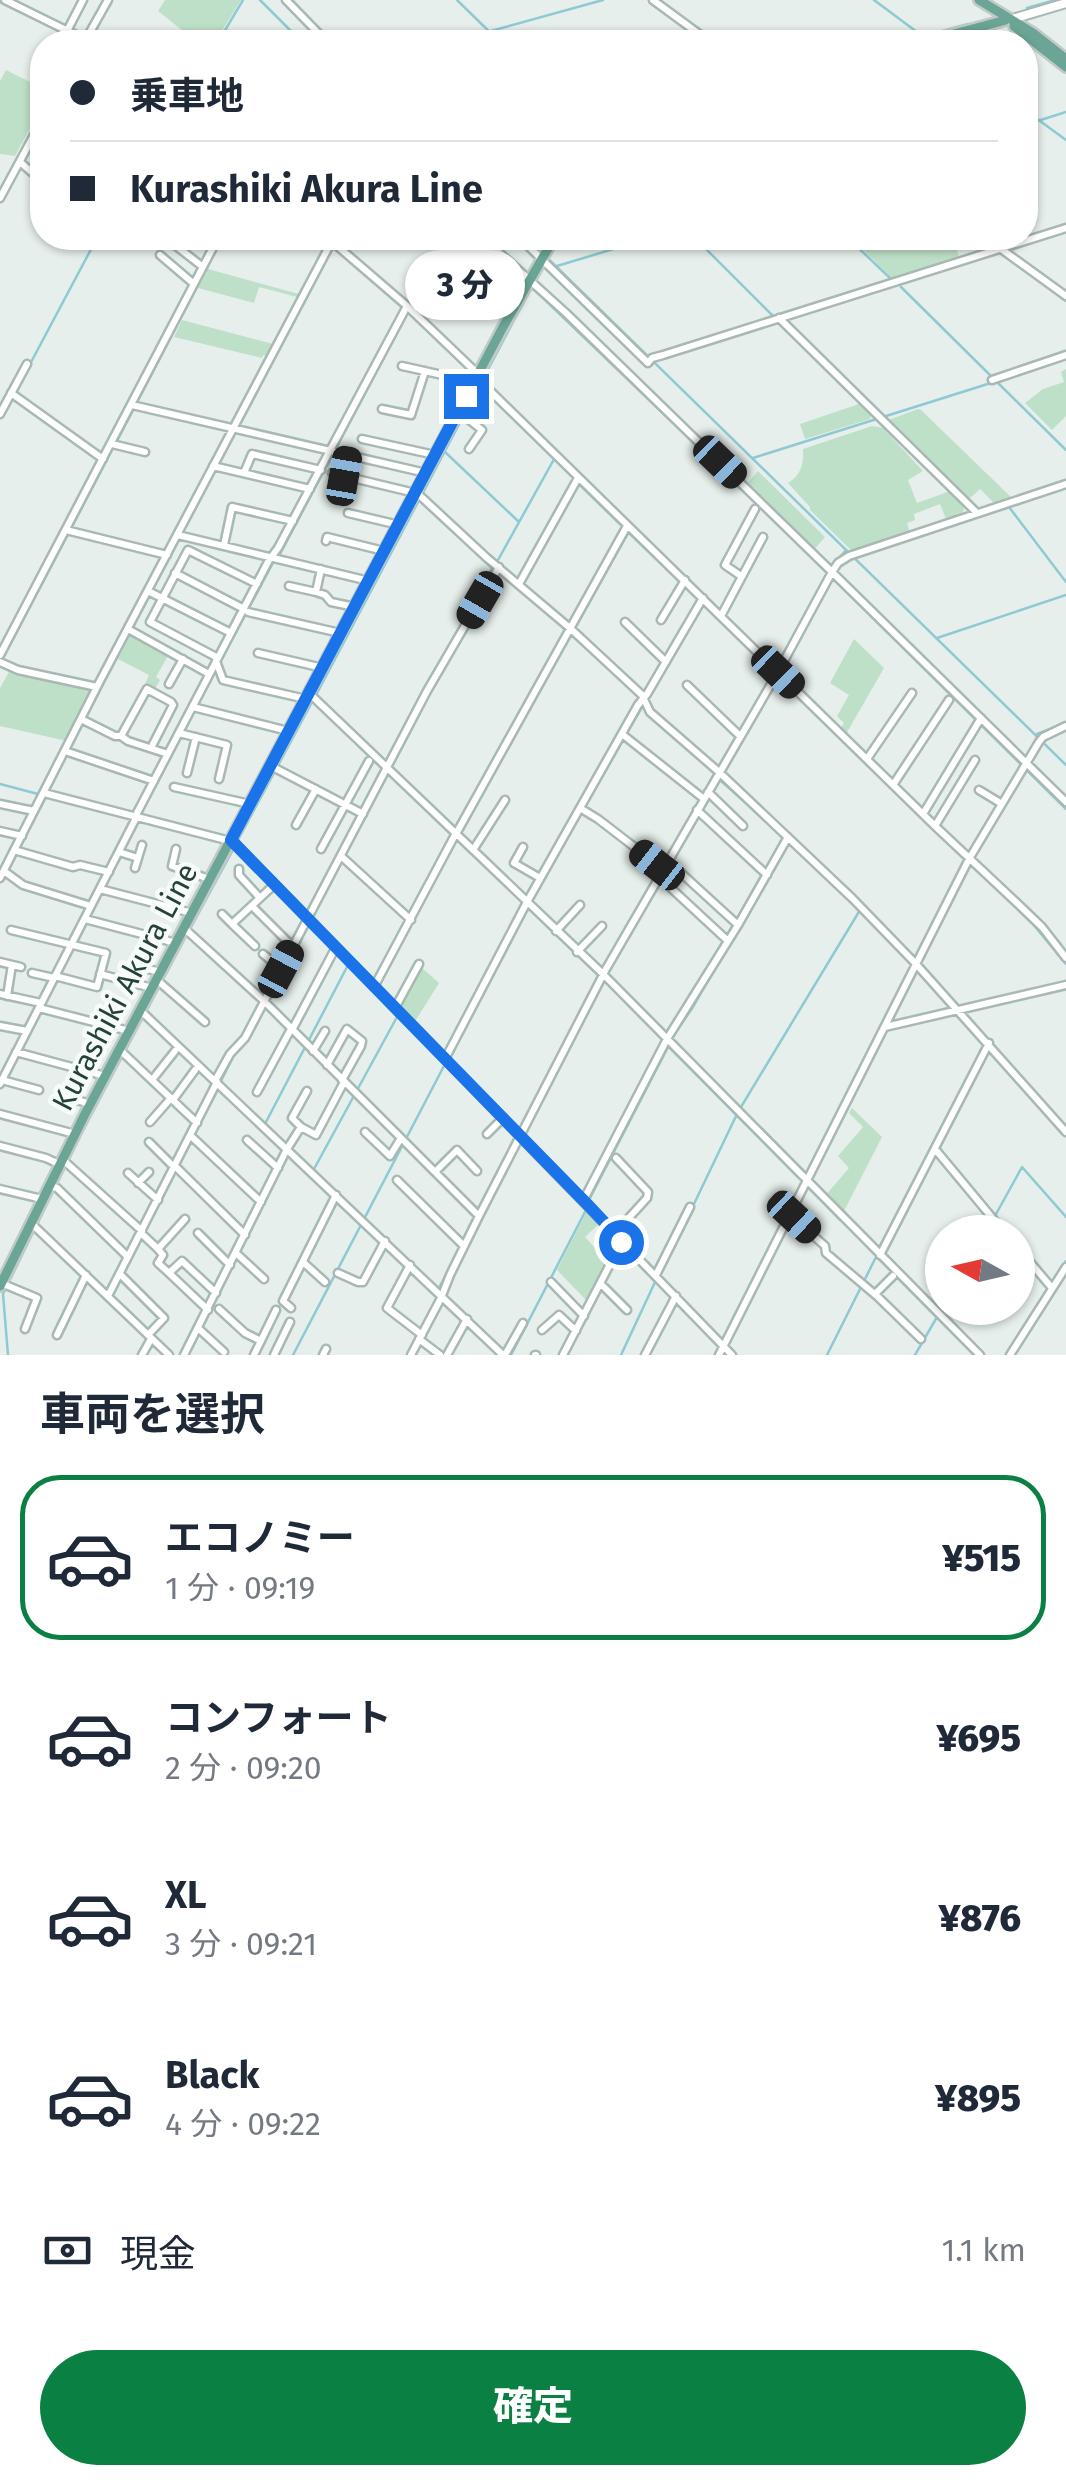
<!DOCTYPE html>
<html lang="ja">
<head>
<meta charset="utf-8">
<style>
	:root { --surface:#fff; --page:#f6f6f7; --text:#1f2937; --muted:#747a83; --line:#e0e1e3; --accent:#0b8043 }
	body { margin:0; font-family:"Fira Sans","Noto Sans JP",sans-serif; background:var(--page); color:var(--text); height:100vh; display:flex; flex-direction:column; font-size:38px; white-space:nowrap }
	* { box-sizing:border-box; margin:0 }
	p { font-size:32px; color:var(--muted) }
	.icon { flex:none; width:55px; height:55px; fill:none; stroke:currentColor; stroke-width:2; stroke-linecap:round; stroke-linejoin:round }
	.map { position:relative; height:1355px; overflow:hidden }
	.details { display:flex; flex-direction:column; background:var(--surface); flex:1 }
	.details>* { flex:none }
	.hud { position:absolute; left:30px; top:30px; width:1008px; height:220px; border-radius:40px; box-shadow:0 2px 8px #0004; display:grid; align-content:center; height:220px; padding:0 40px; background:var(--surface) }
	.needle { width:65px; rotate:278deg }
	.fabs { position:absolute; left:925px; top:1215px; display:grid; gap:20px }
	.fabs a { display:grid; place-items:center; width:110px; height:110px; border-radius:50%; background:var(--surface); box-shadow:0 2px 8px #0004; font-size:50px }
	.end { position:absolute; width:45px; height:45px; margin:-22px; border:12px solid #1a73e8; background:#fff; box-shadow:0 0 0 5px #fff }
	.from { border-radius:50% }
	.bubble { position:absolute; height:70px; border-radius:35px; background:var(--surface); box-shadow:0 2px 8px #0004; font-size:32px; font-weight:800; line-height:70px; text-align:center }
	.car { position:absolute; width:30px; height:60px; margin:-30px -15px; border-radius:12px; box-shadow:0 0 8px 2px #0007; background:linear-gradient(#222 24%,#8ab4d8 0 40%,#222 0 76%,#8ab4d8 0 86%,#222 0) }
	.hud b { display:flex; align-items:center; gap:35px; height:95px; font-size:38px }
	.hud b+b { border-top:2px solid var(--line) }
	.hud i { width:25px; height:25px; background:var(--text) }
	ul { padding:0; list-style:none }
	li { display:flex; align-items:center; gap:30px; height:165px; margin:0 20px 15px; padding:0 20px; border:5px solid transparent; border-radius:40px }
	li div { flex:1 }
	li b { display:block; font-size:38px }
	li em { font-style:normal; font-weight:800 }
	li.current { border-color:var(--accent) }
	li>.icon { width:90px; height:90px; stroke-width:1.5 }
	h2 { padding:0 40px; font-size:45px; line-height:120px }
	.pay { display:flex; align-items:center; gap:25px; height:110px; padding:0 40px; font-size:38px }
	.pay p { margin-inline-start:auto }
	.primary-button { display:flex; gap:20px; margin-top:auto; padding:20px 40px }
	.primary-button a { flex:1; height:115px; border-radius:60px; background:var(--accent); color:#fff; font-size:40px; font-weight:800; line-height:115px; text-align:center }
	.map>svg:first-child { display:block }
	.green { fill:#bfe0c8 }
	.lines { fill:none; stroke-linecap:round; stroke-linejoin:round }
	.stream { stroke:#8ec9d4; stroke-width:2.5 }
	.minor-casing { stroke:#a8b8b2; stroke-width:11 }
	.tertiary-casing { stroke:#a8b8b2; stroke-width:12 }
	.primary-casing { stroke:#c2cac8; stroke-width:14 }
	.minor { stroke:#fff; stroke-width:6 }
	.tertiary { stroke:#fff; stroke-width:8 }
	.primary { stroke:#6aa596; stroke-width:9 }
	.route { stroke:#1a73e8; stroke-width:12 }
	.labels { text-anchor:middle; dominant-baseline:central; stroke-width:9; stroke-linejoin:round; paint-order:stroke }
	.street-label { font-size:30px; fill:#24423a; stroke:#f7fbf9 }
</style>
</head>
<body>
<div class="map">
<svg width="1066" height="1355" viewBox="0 0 1066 1355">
	<rect width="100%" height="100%" fill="#e6efeb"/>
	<path class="green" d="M165,0H241L215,42H197L158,11Z
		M6,70L42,88V106L15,156L0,154V81Z
		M851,238H954L959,257L952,262L893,279Z
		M208,269L299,294L297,297L259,287L254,303L198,288Z
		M182,320L273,344L267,356L263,355L262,358L174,337Z
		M1066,369V416L1052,430L1025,403L1043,389L1064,382L1061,372Z
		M859,404L871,415L870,419L805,439L800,424Z
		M918,409L921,410L1013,499L996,505L980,489L968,500L886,421Z
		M872,426L883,428L923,471L908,480L917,503L950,491L964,507L963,513L946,519L940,504L914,514L915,520L907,523L910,533L853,552L810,510V507L788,483C801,475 804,464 803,449Z
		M758,471L825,537L813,551L747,484Z
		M131,634L169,654L156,677L160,680L154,691L144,686L149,675L118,659Z
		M854,639L884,668L846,734L840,729L844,723L837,716L849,695L830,683Z
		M10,670L91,689L92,693L67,741L0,726V688Z
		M421,967L439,983L414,1023L399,1008Z
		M852,1108L882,1137L843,1213L825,1196L849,1168L838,1156L863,1127L849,1113Z
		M587,1211L599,1224L585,1237L608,1262L588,1302L557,1270Z"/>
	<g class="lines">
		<path class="stream" d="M260,0L302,42
			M292,0L332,42
			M457,0L500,42
			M874,0L921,35
			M0,2L60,31
			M1027,8L1055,0
			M89,28L104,0
			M218,42L243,0
			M451,42L603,0
			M903,42L968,24
			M1025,110L1066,140
			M1025,125L1066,112
			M17,160L42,112
			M322,238L327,242
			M476,238L522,282
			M527,238L1066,765
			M695,238L774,317
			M848,238L891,279
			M333,247L402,307
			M557,266L650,238
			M1023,268L1066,301
			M901,287L991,376
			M529,290L533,289L542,297L771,517L1066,809
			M854,298L1066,231
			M411,304L449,238
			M409,312L467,369
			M29,366L97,238
			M997,382L1066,450
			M480,385L574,478
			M135,409L171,417
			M117,441L222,238
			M445,452L519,522
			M753,458L994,382
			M579,484L623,527
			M978,517L1009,507L1066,582
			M628,532L714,614
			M280,554L408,312
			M498,560L553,461
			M830,569L846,550
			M479,595L493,566
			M575,628L628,533
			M937,638L1066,595
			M1,662L113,448
			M220,662L275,559
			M766,665L914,810
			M777,666L826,576
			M422,694L455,636
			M316,695L530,290
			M740,731L764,690
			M1037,734L1066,723
			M353,740L383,769
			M68,751L164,567
			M497,767L571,634
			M719,767L736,738
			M389,774L451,833
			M721,781L772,826
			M0,784L38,794
			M594,790L642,707
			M59,800L109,813
			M141,814L216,669
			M934,829L1032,923L1066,964
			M238,840L312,702
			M464,845L523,903
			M19,847L46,797
			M236,848L303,919
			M663,864L716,771
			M773,870L789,843
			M106,883L128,841
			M528,908L598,975
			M309,925L331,948
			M190,929L234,848
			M337,954L516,1137
			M917,970L942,997
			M378,986L457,839
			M266,992L295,937
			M252,1018L258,1006
			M646,1022L662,1039
			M891,1022L917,971
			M671,1039L693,1007L728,946
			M668,1046L798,1177
			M876,1050L886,1030
			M452,1053L528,907
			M974,1066L984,1046
			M221,1081L233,1057
			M741,1107L860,910
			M266,1122L348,965
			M314,1169L397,1017
			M808,1187L840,1220
			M588,1202L667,1049
			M693,1206L737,1114
			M995,1216L1022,1167L1066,1217
			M889,1230L897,1215
			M983,1232L990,1221
			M625,1250L644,1269
			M134,1251L196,1129
			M879,1259L974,1355
			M657,1283L719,1347
			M439,1288L460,1247
			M125,1307L147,1329
			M1026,1324L1066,1261
			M726,1354L727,1355
			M8,1355L3,1294L80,1136L186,936
			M293,1355L445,1064
			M511,1355L586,1210
			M621,1355L656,1280
			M723,1355L724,1354
			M827,1355L876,1257
			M915,1355L937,1317"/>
		<g class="minor-casing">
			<path id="minor" d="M5,0L86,40
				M286,0L327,42
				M653,0L710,42
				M67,31L83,0
				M367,36L369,42
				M85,41L108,0
				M20,162L42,181
				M0,198L42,120
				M170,238L171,242L203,267
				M328,238L407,306L478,374
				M483,238L566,313L832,572L838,563L849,556L1066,484
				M520,238L648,363L652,358L663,355L1066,228
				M986,238L1066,296
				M160,255L194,284
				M779,318L977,513
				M402,366L474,382
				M476,377L935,826L1017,903L1042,927L1066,958
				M992,380L1066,355
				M11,393L103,459
				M132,405L426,473
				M382,409L411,415L425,371
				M458,411L482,430L469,449
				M0,414L27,364
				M362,439L435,455
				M112,444L145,452
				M213,466L310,489
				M244,473L252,454L321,470
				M332,473L415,493
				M344,476L348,455
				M416,492L487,558L571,629L642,695L650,712L719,772L853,899L916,964L1066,1132
				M348,513L399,525
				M66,530L167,555
				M178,535L369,581
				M326,541L327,537L384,551
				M224,545L232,507L293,521
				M175,573L244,609
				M741,576L725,565L755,509
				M519,584L578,478
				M289,586L316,592L321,569
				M148,591L231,633
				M316,592L325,595L331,602L355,607
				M248,612L340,633
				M721,616L763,537
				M661,620L685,580
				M625,622L666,662
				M128,629L209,674
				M258,653L323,668
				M0,655L218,238
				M218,658L150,622L188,550L257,584
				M216,661L223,680L306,699
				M0,662L18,670L97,687
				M169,684L183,659
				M687,685L740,736
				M310,694L604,975L980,1355
				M193,707L288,731
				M81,719L115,736H121L147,689L171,702L173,705L151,748
				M179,733L227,745L219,779
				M622,734L704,799
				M121,736L128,741L168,754
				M65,751L154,781
				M867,759L912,693
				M271,766L363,814
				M187,773L196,737
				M893,785L949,700
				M174,787L250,804
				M979,790L1002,804
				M708,792L743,826
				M44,793L234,842L732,1355
				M0,804L34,811
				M580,808L598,819L663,869
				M697,810L767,875
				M923,814L981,718
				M296,825L316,789
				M935,826L975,760
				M0,831L22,836
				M456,834L627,526
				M523,847L514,863L540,878
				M176,849L172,866L209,879
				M321,849L369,761
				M14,850L73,867L80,865L109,872
				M473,850L505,800
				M119,852L138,858
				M341,856L411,920
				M668,861L738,925
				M135,868L142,845
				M239,869V875L260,898
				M4,871L23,885L91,906
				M659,877L728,941
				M0,878L101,679L332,241
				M100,889L192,913
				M252,906L293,947
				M222,914L232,924
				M85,919L176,943
				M184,928L264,1001L479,1216
				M11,930L106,953L97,987L55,976
				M556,931L580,905
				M255,946L232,924L275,884
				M577,952L602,926
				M263,954L281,969
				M0,962L21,967
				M140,967L160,972
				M32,973L54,978
				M100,974L152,988
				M157,980L205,1022
				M374,987L456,833
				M0,994L41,1003
				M7,996L12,965
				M39,1008L129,1031
				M395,1008L419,964
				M140,1010L503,1355
				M0,1026L27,1031
				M885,1027L1066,985
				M292,1030L336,947
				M119,1049L197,1123
				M313,1051L325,1031
				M16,1052L105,1076
				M445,1059L527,902L638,705L647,694L703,598
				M327,1065L347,1029L362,1041L361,1046L342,1080
				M2,1080L39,1090
				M152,1080L175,1051
				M215,1081L230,1054L245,1038L427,691L499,567
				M0,1084L137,816V813L269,560L278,548L407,306
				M257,1092L291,1029
				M59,1096L84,1102L89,1106
				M173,1100L195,1070
				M0,1114L75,1134
				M150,1122L171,1098
				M301,1127L292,1118L307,1091
				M365,1132L390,1156L401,1138
				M487,1134L503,1118
				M191,1136L261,1202
				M247,1140L278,1168
				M149,1142L174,1167
				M0,1146L46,1158L59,1164
				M935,1149L1004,1232
				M62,1159L142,1231
				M175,1166L245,1235
				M435,1172L457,1150L477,1171
				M128,1173L158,1200
				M397,1180L464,1246
				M138,1183L149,1172
				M49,1186L57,1188L128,1257
				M0,1189L42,1199
				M583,1201L667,1039L738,925L788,837
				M789,1214L825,1246L826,1253L878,1297L921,1339
				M31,1223L169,1355
				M141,1233L158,1249L185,1219
				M198,1233L230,1265
				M615,1233L647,1198L648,1192L616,1158
				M1018,1248L1052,1288
				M158,1249L163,1255L158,1263L169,1273L182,1261L216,1293
				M236,1253L264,1279
				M880,1255L989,1043
				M303,1262L325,1282
				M410,1265L387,1308L422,1335
				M169,1273L208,1310
				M338,1273L358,1282H363L385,1241
				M120,1274L164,1318L148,1335
				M656,1275L690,1207
				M551,1282L584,1316
				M1,1283L37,1298L25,1329
				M601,1284L627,1310
				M875,1294L893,1276
				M108,1296L217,1082
				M291,1308L283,1301L336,1195
				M219,1309L245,1333L261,1341
				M198,1328L224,1352
				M542,1330L559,1315L576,1331
				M57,1335L86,1275
				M419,1339L440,1355
				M142,1355L151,1339
				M184,1355L287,1149L301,1127L316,1135L344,1082
				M254,1355L276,1310
				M274,1355L290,1322
				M323,1355L326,1349
				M411,1355L441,1298L450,1275L479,1216L606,969L778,672L832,572L1066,802
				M447,1355L467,1319
				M505,1355L523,1323
				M535,1355H536
				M563,1355L622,1241
				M645,1355L676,1296
				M719,1355L969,859L1039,742L1043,737L1066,726
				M1010,1355L1066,1267"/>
		</g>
		<g class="tertiary-casing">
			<path id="tertiary" d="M1009,20L1066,3"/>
		</g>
		<g class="primary-casing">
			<path id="primary" d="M979,0L1033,33L1066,59
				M1014,26L1066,67
				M924,42L1006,20
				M0,1286L85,1114L503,327L554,238"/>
		</g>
		<use href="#minor" class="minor"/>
		<use href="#tertiary" class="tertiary"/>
		<use href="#primary" class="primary"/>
	</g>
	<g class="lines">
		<path class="route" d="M466,396L231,840L588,1205L622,1241L621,1242"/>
	</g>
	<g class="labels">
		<g class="street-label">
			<text transform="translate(125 987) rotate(-62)">Kurashiki Akura Line</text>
		</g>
	</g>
</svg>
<div class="fabs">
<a><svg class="needle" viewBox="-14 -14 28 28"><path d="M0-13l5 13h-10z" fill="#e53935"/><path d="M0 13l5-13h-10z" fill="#747a83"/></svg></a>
</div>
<i class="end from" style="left:621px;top:1242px"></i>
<i class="end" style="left:466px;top:396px"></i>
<div class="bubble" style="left:405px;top:250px;width:120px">3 分</div>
<i class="car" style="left:720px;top:462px;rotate:134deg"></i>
<i class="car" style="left:344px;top:476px;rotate:10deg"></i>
<i class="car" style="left:480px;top:600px;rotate:210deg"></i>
<i class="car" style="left:778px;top:672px;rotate:134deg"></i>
<i class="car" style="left:657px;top:865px;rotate:308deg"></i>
<i class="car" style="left:281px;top:969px;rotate:28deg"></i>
<i class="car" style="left:794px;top:1217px;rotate:133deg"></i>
<div class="hud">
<b><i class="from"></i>乗車地</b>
<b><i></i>Kurashiki Akura Line</b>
</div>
</div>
<section class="details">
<h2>車両を選択</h2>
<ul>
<li class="current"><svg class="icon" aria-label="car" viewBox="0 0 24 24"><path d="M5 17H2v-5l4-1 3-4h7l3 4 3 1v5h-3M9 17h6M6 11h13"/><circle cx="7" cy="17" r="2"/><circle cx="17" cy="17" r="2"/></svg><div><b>エコノミー</b><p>1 分 · 09:19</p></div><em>¥515</em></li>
<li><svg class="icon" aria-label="car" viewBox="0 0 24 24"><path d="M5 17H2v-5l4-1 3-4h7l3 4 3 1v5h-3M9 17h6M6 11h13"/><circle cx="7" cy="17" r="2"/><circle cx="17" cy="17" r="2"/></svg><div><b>コンフォート</b><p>2 分 · 09:20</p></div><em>¥695</em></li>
<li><svg class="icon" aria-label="car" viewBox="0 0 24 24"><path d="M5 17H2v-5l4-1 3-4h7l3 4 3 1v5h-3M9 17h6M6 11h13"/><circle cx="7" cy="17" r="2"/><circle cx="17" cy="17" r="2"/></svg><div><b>XL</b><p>3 分 · 09:21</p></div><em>¥876</em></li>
<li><svg class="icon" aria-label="car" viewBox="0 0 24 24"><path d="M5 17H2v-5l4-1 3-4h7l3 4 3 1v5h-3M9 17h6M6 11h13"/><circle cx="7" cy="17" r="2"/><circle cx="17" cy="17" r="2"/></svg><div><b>Black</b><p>4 分 · 09:22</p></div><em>¥895</em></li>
</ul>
<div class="pay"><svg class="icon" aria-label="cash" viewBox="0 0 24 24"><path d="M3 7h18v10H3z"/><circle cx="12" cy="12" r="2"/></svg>現金<p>1.1 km</p></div>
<div class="primary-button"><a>確定</a></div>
</section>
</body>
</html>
